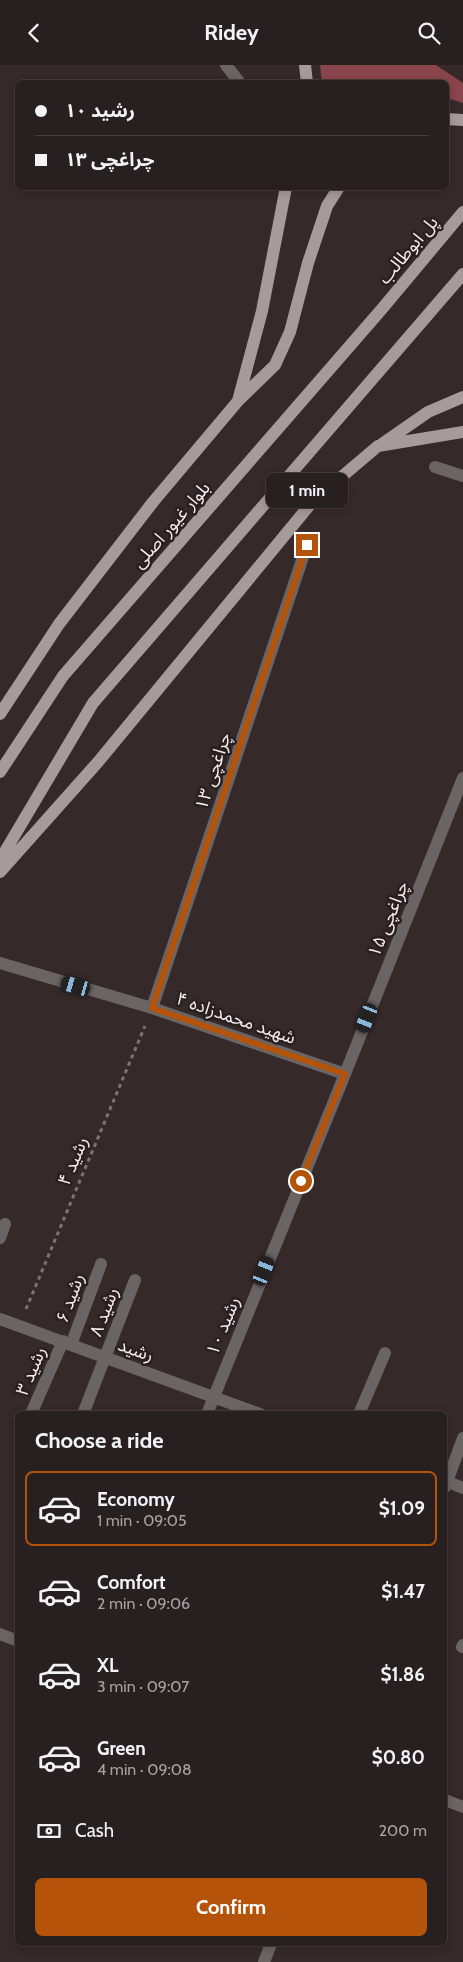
<!DOCTYPE html>
<html lang="en">
<head>
<meta charset="utf-8">
<style>
	:root { --surface:#281f20; --page:#342c2d; --text:#f1f3f6; --muted:#a5a2a5; --line:#443d3e; --accent:#b45309 }
	body { margin:0; font-family:Cabin,"Noto Sans Arabic",sans-serif; background:var(--page); color:var(--text); height:100vh; display:flex; flex-direction:column; font-size:19px; white-space:nowrap }
	* { box-sizing:border-box; margin:0 }
	p { font-size:16px; color:var(--muted) }
	.icon { flex:none; width:28px; height:28px; fill:none; stroke:currentColor; stroke-width:2; stroke-linecap:round; stroke-linejoin:round }
	.map { position:relative; flex:1; overflow:hidden }
	.sheet { position:absolute; left:15px; top:1346px; width:432px; height:535px; display:flex; flex-direction:column; background:var(--surface); border-radius:8px; box-shadow:0 2px 8px #0003,0 0 0 1px var(--line) }
	.sheet>* { flex:none }
	.guide { position:absolute; left:15px; top:15px; width:434px; height:110px; border-radius:8px; box-shadow:0 2px 8px #0003,0 0 0 1px var(--line); display:grid; align-content:center; height:110px; padding:0 20px; background:var(--surface) }
	.end { position:absolute; width:22px; height:22px; margin:-11px; border:6px solid #b45309; background:#fff; box-shadow:0 0 0 2px #fff }
	.from { border-radius:50% }
	.bubble { position:absolute; height:35px; border-radius:8px; background:var(--surface); box-shadow:0 2px 8px #0003,0 0 0 1px var(--line); font-size:16px; font-weight:800; line-height:35px; text-align:center }
	.car { position:absolute; width:15px; height:30px; margin:-15px -8px; border-radius:6px; box-shadow:0 0 4px 1px #0007; background:linear-gradient(#222 24%,#8ab4d8 0 40%,#222 0 76%,#8ab4d8 0 86%,#222 0) }
	.guide b { display:flex; align-items:center; gap:18px; height:48px; font-size:19px }
	.guide b+b { border-top:1px solid var(--line) }
	.guide i { width:12px; height:12px; background:var(--text) }
	ul { padding:0; list-style:none }
	li { display:flex; align-items:center; gap:15px; height:75px; margin:0 10px 8px; padding:0 10px; border:2px solid transparent; border-radius:8px }
	li div { flex:1 }
	li b { display:block; font-size:19px }
	li em { font-style:normal; font-weight:800 }
	li.current { border-color:var(--accent) }
	li>.icon { width:45px; height:45px; stroke-width:1.5 }
	h2 { padding:0 20px; font-size:22px; line-height:60px }
	.pay { display:flex; align-items:center; gap:12px; height:55px; padding:0 20px; font-size:19px }
	.pay p { margin-inline-start:auto }
	.action { display:flex; gap:10px; margin-top:auto; padding:10px 20px }
	.action a { flex:1; height:58px; border-radius:8px; background:var(--accent); color:#fff; font-size:20px; font-weight:800; line-height:58px; text-align:center }
	header { display:flex; justify-content:space-between; align-items:center; height:65px; padding:0 20px; background:var(--surface); font-size:22px; font-weight:800 }
	.map>svg:first-child { display:block }
	.forest { fill:#8a444b }
	.lines { fill:none; stroke-linecap:round; stroke-linejoin:round }
	.path { stroke:#7e7374; stroke-width:3; stroke-dasharray:4 4; stroke-linecap:butt }
	.minor { stroke:#6a6464; stroke-width:12 }
	.major { stroke:#a79a9a; stroke-width:12 }
	.route { stroke:#b45309; stroke-width:6 }
	.labels { text-anchor:middle; dominant-baseline:central; stroke-width:5; stroke-linejoin:round; paint-order:stroke }
	.street-label { font-size:18px; fill:#f5eded; stroke:#2b2020 }
</style>
</head>
<body>
<header><svg class="icon" aria-label="back" viewBox="0 0 24 24"><path d="M15 5l-7 7 7 7"/></svg>Ridey<svg class="icon" aria-label="search" viewBox="0 0 24 24"><circle cx="10" cy="10" r="6"/><path d="M15 15l6 6"/></svg></header>
<div class="map">
<svg width="463" height="1897" viewBox="0 0 463 1897">
	<rect width="100%" height="100%" fill="#36292a"/>
	<path class="forest" d="M320,0H436L463,18V38L450,34L446,35V18L322,17Z"/>
	<g class="lines">
		<path class="path" d="M26,1244L145,961"/>
		<path class="minor" d="M226,0L240,18
			M435,402L463,411
			M0,898L152,943L345,1009
			M152,943L307,480
			M0,1173L5,1159
			M0,1254L260,1349
			M71,1280L101,1199
			M31,1349L63,1276
			M83,1349L135,1215
			M207,1349L345,1009L463,713
			M359,1349L385,1288
			M445,1416L463,1423
			M445,1422L463,1373
			M0,1569L18,1576
			M462,1582L463,1580
			M445,1735L463,1742
			M264,1897L271,1879"/>
		<path class="major" d="M305,0L307,18
			M446,54L463,55
			M238,336L262,246L286,122
			M382,379L428,347L463,332
			M0,649L59,559L153,437L238,336L275,300L290,267L308,198L327,141L339,122
			M0,707L63,611L381,245L463,147
			M0,795L93,638L463,209
			M0,807L98,697L313,436L378,381L463,367"/>
	</g>
	<g class="lines">
		<path class="route" d="M301,1116L345,1009L152,943L307,480"/>
	</g>
	<g class="labels">
		<g class="street-label">
			<text transform="translate(408 185) rotate(-50)">پل ابوطالب</text>
			<text transform="translate(171 460) rotate(-49)">بلوار غیور اصلی</text>
			<text transform="translate(213 706) rotate(-72)">چراغچی ۱۳</text>
			<text transform="translate(388 854) rotate(-68)">چراغچی ۱۵</text>
			<text transform="translate(236 953) rotate(19)">شهید محمدزاده ۴</text>
			<text transform="translate(73 1096) rotate(-67)">رشید ۴</text>
			<text transform="translate(70 1233) rotate(-70)">رشید ۶</text>
			<text transform="translate(104 1247) rotate(-69)">رشید ۸</text>
			<text transform="translate(223 1261) rotate(-68)">رشید ۱۰</text>
			<text transform="translate(136 1285) rotate(20)">رشید</text>
			<text transform="translate(31 1306) rotate(-67)">رشید ۳</text>
		</g>
	</g>
</svg>
<i class="end from" style="left:301px;top:1116px"></i>
<i class="end" style="left:307px;top:480px"></i>
<div class="bubble" style="left:266px;top:408px;width:82px">1 min</div>
<i class="car" style="left:76px;top:921px;rotate:286deg"></i>
<i class="car" style="left:367px;top:953px;rotate:202deg"></i>
<i class="car" style="left:264px;top:1206px;rotate:22deg"></i>
<div class="guide">
<b><i class="from"></i>رشید ۱۰</b>
<b><i></i>چراغچی ۱۳</b>
</div>
<section class="sheet">
<h2>Choose a ride</h2>
<ul>
<li class="current"><svg class="icon" aria-label="car" viewBox="0 0 24 24"><path d="M5 17H2v-5l4-1 3-4h7l3 4 3 1v5h-3M9 17h6M6 11h13"/><circle cx="7" cy="17" r="2"/><circle cx="17" cy="17" r="2"/></svg><div><b>Economy</b><p>1 min · 09:05</p></div><em>$1.09</em></li>
<li><svg class="icon" aria-label="car" viewBox="0 0 24 24"><path d="M5 17H2v-5l4-1 3-4h7l3 4 3 1v5h-3M9 17h6M6 11h13"/><circle cx="7" cy="17" r="2"/><circle cx="17" cy="17" r="2"/></svg><div><b>Comfort</b><p>2 min · 09:06</p></div><em>$1.47</em></li>
<li><svg class="icon" aria-label="car" viewBox="0 0 24 24"><path d="M5 17H2v-5l4-1 3-4h7l3 4 3 1v5h-3M9 17h6M6 11h13"/><circle cx="7" cy="17" r="2"/><circle cx="17" cy="17" r="2"/></svg><div><b>XL</b><p>3 min · 09:07</p></div><em>$1.86</em></li>
<li><svg class="icon" aria-label="car" viewBox="0 0 24 24"><path d="M5 17H2v-5l4-1 3-4h7l3 4 3 1v5h-3M9 17h6M6 11h13"/><circle cx="7" cy="17" r="2"/><circle cx="17" cy="17" r="2"/></svg><div><b>Green</b><p>4 min · 09:08</p></div><em>$0.80</em></li>
</ul>
<div class="pay"><svg class="icon" aria-label="cash" viewBox="0 0 24 24"><path d="M3 7h18v10H3z"/><circle cx="12" cy="12" r="2"/></svg>Cash<p>200 m</p></div>
<div class="action"><a>Confirm</a></div>
</section>
</div>
</body>
</html>
